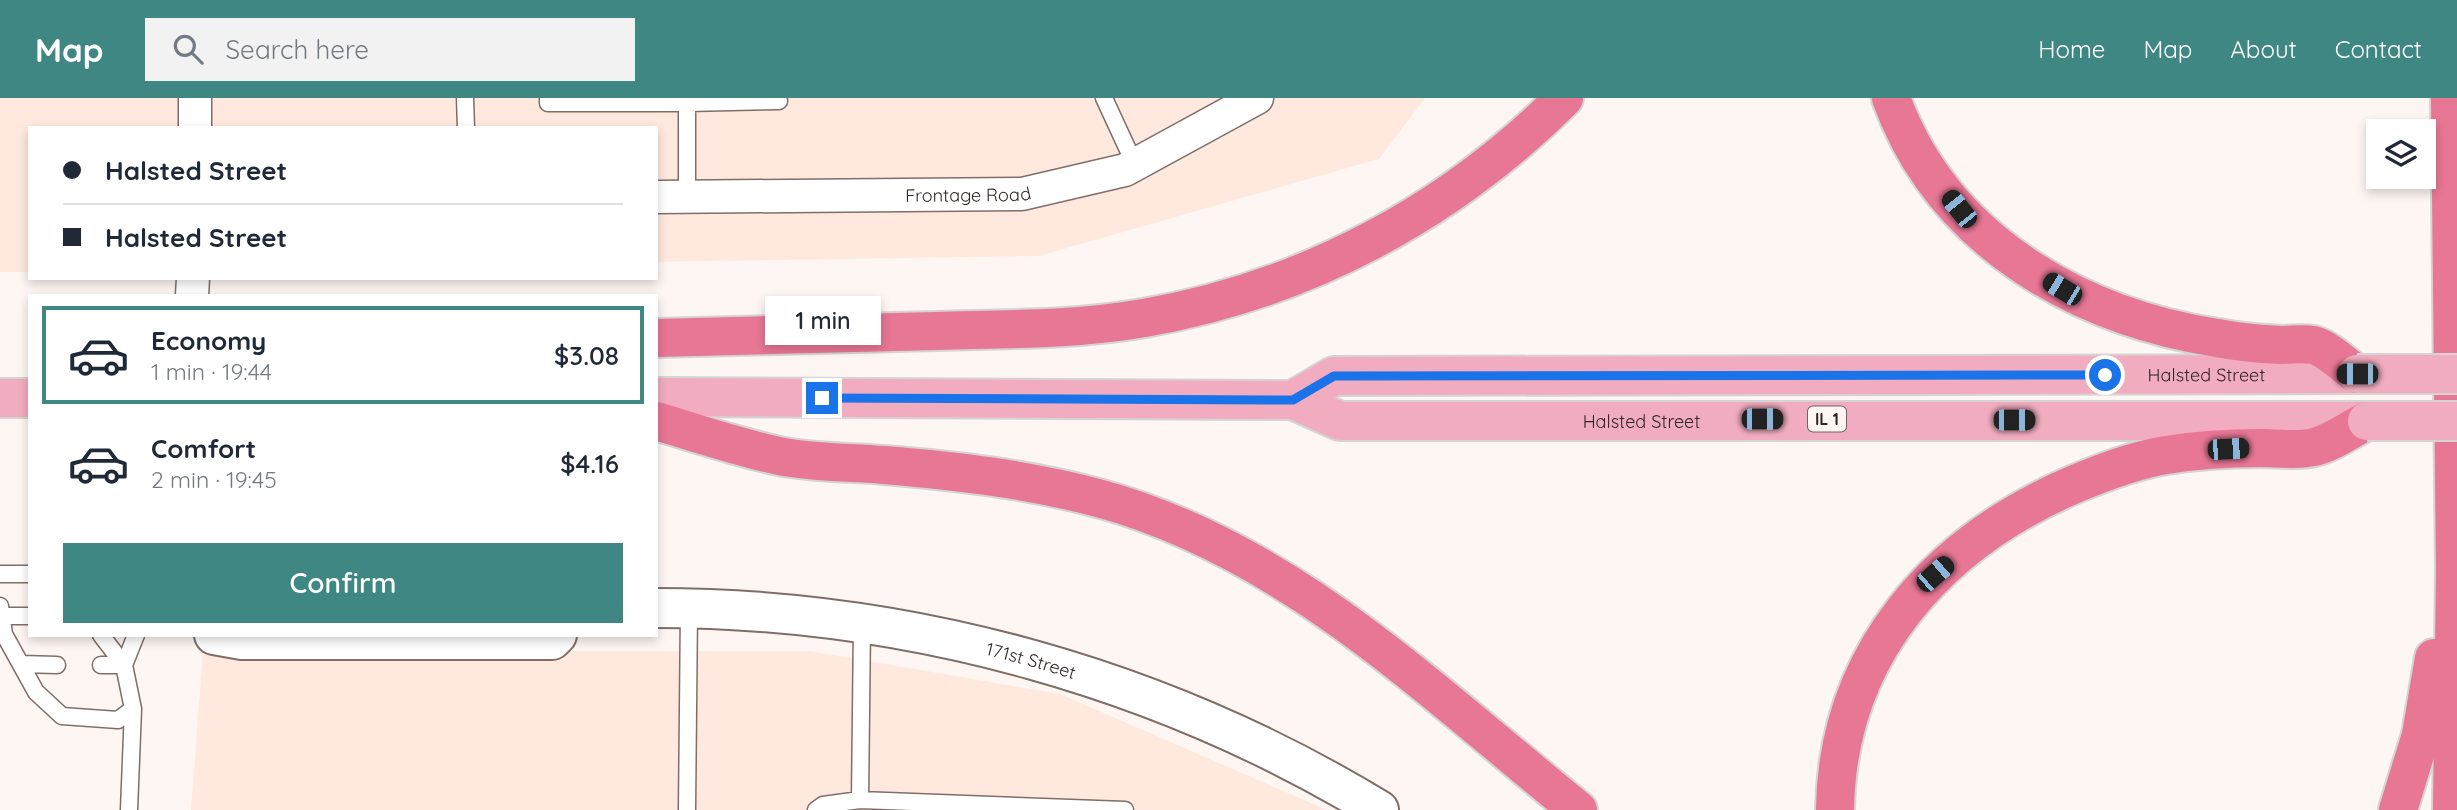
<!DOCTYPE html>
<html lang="en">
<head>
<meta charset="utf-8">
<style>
	:root { --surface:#fff; --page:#f2f2f3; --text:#1f2937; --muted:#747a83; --line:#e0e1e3; --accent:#3f8782 }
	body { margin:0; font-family:Quicksand,sans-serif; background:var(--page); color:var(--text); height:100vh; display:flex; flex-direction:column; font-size:26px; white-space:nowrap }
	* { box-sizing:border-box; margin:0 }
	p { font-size:23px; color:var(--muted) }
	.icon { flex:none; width:38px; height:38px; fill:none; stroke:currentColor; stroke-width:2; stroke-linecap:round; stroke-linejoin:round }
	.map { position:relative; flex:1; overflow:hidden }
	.details { position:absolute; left:28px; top:196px; width:630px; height:343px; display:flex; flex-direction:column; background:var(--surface); border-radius:0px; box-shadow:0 4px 10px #0003 }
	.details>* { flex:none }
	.guide { position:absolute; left:28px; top:28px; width:630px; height:154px; border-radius:0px; box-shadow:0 4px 10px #0003; display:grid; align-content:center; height:154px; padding:0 35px; background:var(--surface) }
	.buttons { position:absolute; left:2366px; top:21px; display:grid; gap:14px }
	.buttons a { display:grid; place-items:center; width:70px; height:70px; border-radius:0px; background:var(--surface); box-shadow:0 4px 10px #0003; font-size:35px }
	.end { position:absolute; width:32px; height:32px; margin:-16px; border:9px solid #1a73e8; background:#fff; box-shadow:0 0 0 4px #fff }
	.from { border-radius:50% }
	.bubble { position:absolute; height:49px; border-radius:0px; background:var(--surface); box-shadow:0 4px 10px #0003; font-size:23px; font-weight:600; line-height:49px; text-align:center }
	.car { position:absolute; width:21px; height:42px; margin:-21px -10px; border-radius:9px; box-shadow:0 0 5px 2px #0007; background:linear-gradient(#222 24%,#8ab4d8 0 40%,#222 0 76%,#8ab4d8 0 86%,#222 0) }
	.guide b { display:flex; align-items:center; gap:24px; height:66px; font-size:26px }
	.guide b+b { border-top:2px solid var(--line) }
	.guide i { width:18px; height:18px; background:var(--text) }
	ul { padding:12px 0 0; list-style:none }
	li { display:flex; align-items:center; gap:21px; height:98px; margin:0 14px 10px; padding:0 21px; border:4px solid transparent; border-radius:0px }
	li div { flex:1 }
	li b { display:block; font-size:26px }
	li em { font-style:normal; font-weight:600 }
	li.on { border-color:var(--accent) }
	li>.icon { width:63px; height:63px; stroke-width:1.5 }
	.button { display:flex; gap:14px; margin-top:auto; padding:14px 35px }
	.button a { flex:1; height:80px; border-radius:0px; background:var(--accent); color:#fff; font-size:28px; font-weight:600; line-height:80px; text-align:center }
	header { display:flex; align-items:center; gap:42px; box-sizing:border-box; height:98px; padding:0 35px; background:var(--accent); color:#fff }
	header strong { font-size:33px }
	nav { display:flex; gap:38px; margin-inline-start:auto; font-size:24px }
	.search { width:490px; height:63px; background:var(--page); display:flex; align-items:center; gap:18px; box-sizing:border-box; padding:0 24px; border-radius:0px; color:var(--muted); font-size:26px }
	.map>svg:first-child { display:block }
	.built { fill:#ffe9df }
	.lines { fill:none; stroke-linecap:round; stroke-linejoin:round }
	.service-casing { stroke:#7f6e67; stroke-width:19 }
	.minor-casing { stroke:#7f6e67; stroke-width:35 }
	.tertiary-casing { stroke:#7f6e67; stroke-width:42 }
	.primary-casing { stroke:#d5d4d3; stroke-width:42 }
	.motorway-casing { stroke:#d5d4d3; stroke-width:42 }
	.service { stroke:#fff; stroke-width:16 }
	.minor { stroke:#fff; stroke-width:32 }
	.tertiary { stroke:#fff; stroke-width:38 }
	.primary { stroke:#f1adbf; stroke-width:38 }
	.motorway { stroke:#e87695; stroke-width:38 }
	.primary-bridge-casing { stroke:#d5d4d3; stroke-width:42; stroke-linecap:butt }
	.primary-bridge { stroke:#f1adbf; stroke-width:38 }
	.route { stroke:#1a73e8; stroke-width:9 }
	.labels { text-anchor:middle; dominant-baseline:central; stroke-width:5; stroke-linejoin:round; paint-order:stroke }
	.shield { fill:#fef6f2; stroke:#6d6562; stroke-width:2 }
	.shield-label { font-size:16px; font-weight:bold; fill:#2f2724 }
	.street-label { font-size:18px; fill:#2f2724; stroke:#fef6f2 }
</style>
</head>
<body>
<header>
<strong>Map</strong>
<div class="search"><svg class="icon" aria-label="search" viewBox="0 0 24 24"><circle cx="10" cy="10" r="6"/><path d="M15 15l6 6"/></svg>Search here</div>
<nav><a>Home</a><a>Map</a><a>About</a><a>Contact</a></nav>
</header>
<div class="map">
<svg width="2457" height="712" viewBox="0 0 2457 712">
	<rect width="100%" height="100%" fill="#fef6f2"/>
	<path class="built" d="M0,0H1425L1379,61L1039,158L656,164V30H30V174H0Z
		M203,553H810L1060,596L1327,712H191Z"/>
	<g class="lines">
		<g class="service-casing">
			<path id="service" d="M465,0L466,30
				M548,0V5H687V98
				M687,0V5L779,3
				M1104,0L1135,67
				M0,476H30
				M0,508L4,536L36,594L62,618L118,622L133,611L124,567L136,537
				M1,518H28
				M862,526L860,702L1125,712
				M101,537L124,567
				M21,566L57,567
				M101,567H124
				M129,712L133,611
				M687,712L689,510
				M816,712L823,707L860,702"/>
		</g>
		<g class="minor-casing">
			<g id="minor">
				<path d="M195,30V0"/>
				<path id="s1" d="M656,99L1022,96L1125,72L1257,0"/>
				<path d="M192,198L193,180"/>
			</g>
		</g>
		<g class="tertiary-casing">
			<g id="tertiary">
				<path id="s2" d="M656,510C910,510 1162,580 1379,712"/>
				<path d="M214,537L242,542H552L557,537"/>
			</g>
		</g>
		<g class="primary-casing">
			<g id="primary">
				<path id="s3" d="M656,299L1293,302L1340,323H2367"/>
				<path d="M0,300H30"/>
				<path id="s4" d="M1293,302L1334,278L2357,276"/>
			</g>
		</g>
		<g class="motorway-casing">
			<path id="motorway" d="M1891,0C1942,141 2076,218 2217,240C2238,244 2260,246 2281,247C2291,247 2303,245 2313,247C2327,250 2345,268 2357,276
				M2450,0L2455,472L2452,712
				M656,240C750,237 844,235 937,233C1006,231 1076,232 1144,220C1305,192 1449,115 1564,0
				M656,323C697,335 737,349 779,358C812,365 850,364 884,367C957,373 1027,381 1098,400C1287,451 1429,592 1578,712
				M1835,712C1837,556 1937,445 2075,386C2104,374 2135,362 2166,357C2197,352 2230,350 2261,350C2277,350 2299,353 2314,349C2332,345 2350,331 2367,323
				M2398,712L2421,637L2434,560"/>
		</g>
		<use href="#service" class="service"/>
		<use href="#minor" class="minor"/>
		<use href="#tertiary" class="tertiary"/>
		<use href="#primary" class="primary"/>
		<use href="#motorway" class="motorway"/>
		<g class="primary-bridge-casing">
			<path id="primary-bridge" d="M2357,276H2457
				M2367,323H2457"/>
		</g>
		<use href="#primary-bridge" class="primary-bridge"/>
	</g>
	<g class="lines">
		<path class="route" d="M822,300L1293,302L1334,278L2105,277"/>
	</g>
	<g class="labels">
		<rect class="shield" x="1808" y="308.5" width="38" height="25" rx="5"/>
		<g class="shield-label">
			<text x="1827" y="321">IL 1</text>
		</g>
		<g class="street-label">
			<text stroke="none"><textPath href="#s1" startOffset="312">Frontage Road</textPath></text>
			<text stroke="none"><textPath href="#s4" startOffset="920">Halsted Street</textPath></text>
			<text stroke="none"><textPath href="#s3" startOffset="990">Halsted Street</textPath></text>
			<text stroke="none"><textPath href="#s2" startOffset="380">171st Street</textPath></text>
		</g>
	</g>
</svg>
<div class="buttons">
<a><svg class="icon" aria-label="layers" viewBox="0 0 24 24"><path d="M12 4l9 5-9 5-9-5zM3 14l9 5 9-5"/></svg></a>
</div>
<i class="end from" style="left:2105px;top:277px"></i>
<i class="end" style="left:822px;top:300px"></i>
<div class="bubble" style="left:765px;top:198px;width:116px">1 min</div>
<i class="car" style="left:1959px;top:111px;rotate:321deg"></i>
<i class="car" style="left:2062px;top:191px;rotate:301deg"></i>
<i class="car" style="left:2357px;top:276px;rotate:270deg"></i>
<i class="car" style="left:1762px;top:321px;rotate:90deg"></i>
<i class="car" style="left:2014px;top:322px;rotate:90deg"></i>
<i class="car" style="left:2228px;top:351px;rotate:87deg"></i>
<i class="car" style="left:1935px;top:476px;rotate:49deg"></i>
<div class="guide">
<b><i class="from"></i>Halsted Street</b>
<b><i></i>Halsted Street</b>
</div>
<section class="details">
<ul>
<li class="on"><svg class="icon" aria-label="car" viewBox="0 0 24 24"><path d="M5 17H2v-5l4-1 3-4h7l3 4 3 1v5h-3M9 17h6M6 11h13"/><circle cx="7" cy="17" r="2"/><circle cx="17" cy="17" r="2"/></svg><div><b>Economy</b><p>1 min · 19:44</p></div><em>$3.08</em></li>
<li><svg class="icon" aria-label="car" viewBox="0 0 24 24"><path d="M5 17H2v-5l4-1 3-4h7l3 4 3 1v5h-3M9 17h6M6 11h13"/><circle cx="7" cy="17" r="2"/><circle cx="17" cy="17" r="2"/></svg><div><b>Comfort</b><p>2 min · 19:45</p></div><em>$4.16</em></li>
</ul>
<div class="button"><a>Confirm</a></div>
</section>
</div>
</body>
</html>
